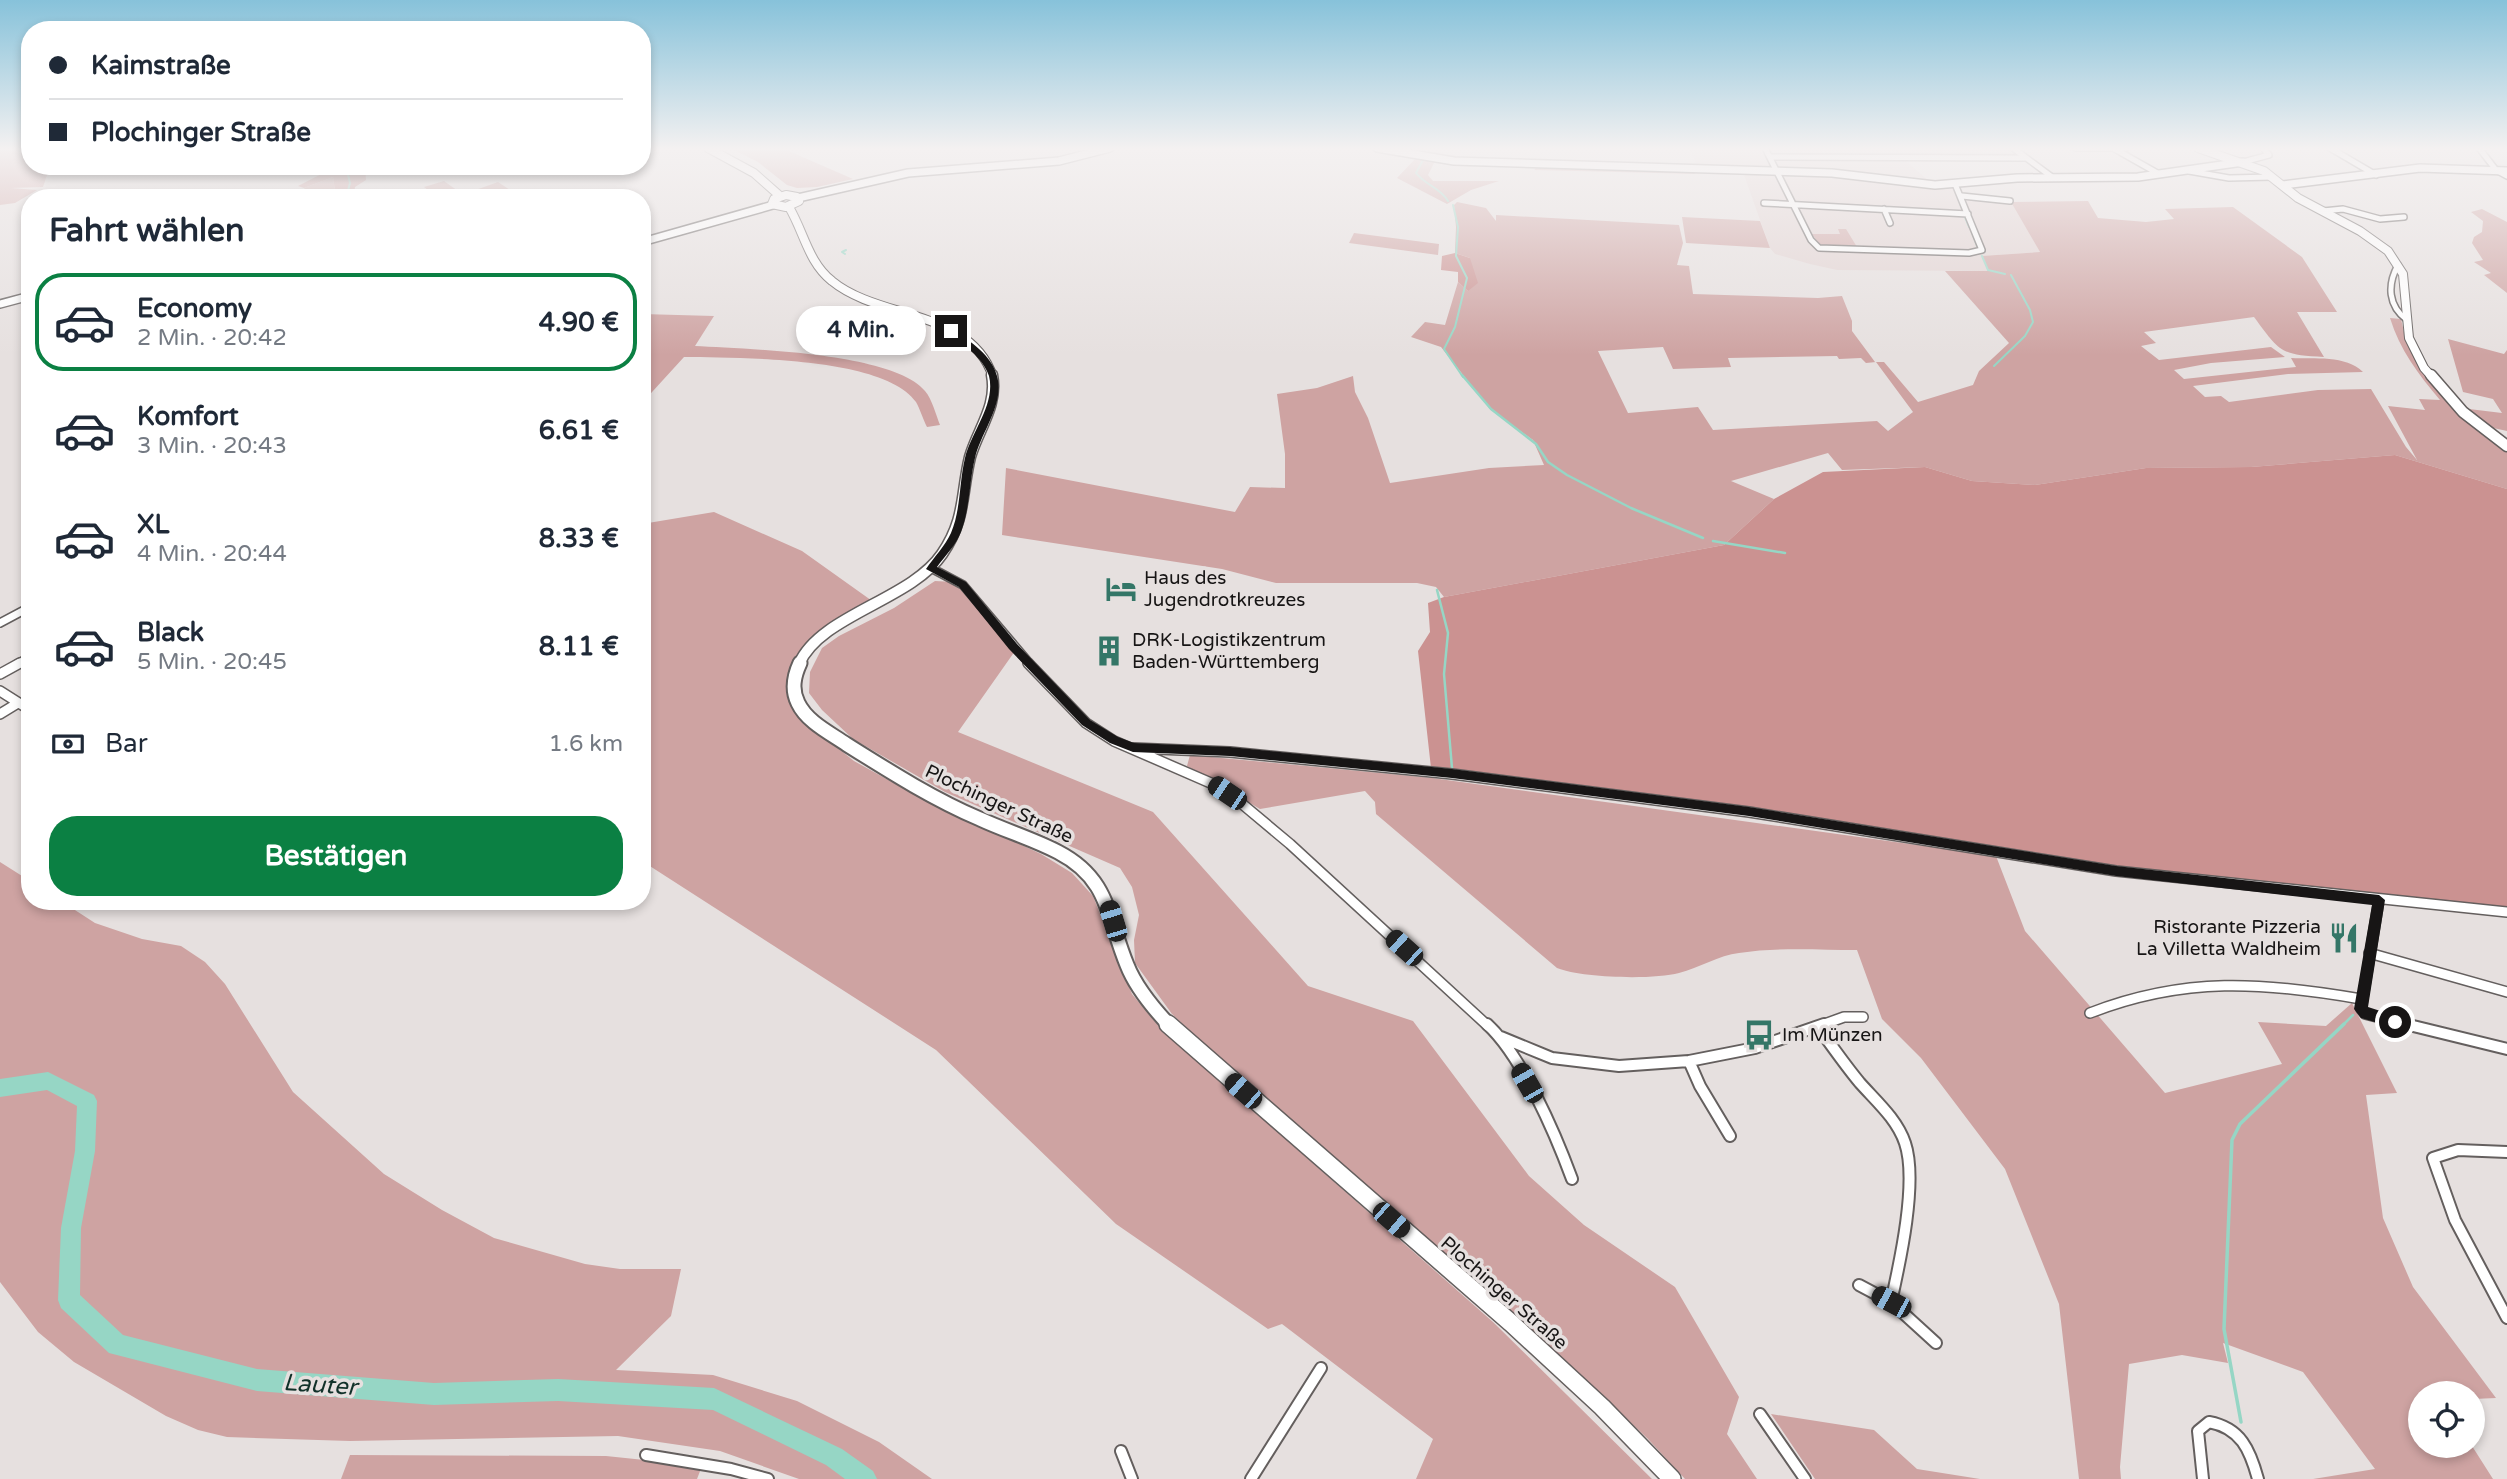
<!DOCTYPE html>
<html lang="de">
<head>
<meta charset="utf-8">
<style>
	:root { --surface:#fff; --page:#f2f2f3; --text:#1f2937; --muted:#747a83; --line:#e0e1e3; --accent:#0b8043 }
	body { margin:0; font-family:"Varela Round",sans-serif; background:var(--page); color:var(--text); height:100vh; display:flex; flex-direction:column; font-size:26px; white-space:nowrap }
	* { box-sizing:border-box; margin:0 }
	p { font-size:23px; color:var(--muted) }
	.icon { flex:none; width:38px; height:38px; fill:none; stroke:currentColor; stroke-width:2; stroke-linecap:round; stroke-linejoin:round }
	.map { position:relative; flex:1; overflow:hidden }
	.details { position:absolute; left:21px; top:189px; width:630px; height:721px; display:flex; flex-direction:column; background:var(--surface); border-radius:28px; box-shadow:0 4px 10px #0003 }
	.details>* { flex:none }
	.top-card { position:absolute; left:21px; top:21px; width:630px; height:154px; border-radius:28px; box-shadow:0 4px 10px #0003; display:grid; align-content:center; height:154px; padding:0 28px; background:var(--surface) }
	.fabs { position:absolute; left:2408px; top:1381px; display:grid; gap:14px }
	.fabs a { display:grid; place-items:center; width:77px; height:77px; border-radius:50%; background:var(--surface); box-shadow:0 4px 10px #0003; font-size:35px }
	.end { position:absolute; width:32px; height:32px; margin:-16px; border:9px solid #171515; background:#fff; box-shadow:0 0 0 4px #fff }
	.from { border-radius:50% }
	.bubble { position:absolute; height:49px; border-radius:24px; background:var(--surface); box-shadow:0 4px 10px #0003; font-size:23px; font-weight:800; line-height:49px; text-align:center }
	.car { position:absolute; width:21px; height:42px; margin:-21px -10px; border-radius:9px; box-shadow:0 0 5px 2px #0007; background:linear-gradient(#222 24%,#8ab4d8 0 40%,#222 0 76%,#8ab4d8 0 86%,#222 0) }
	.top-card b { display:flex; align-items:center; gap:24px; height:66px; font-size:26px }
	.top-card b+b { border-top:2px solid var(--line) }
	.top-card i { width:18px; height:18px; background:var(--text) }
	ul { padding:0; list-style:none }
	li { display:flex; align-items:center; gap:21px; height:98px; margin:0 14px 10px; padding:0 14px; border:4px solid transparent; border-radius:28px }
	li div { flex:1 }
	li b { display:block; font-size:26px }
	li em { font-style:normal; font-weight:800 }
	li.current { border-color:var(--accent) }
	li>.icon { width:63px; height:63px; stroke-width:1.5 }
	h2 { padding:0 28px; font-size:32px; line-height:84px }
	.pay { display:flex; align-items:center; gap:18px; height:77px; padding:0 28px; font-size:26px }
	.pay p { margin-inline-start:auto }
	.cta { display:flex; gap:14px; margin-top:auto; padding:14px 28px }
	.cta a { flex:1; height:80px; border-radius:28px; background:var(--accent); color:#fff; font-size:28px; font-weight:800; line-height:80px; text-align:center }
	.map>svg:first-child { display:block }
	.built { fill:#e1d2d1 }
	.green { fill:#cea3a2; fill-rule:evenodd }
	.forest { fill:#cb9291 }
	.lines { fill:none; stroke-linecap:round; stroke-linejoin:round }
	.stream-far2 { stroke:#96d6c5; stroke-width:2 }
	.stream-far1 { stroke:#96d6c5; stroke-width:2.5 }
	.stream { stroke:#96d6c5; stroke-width:3.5 }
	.river { fill:#96d6c5; fill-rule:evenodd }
	.minor-far3-casing { stroke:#645f5e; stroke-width:8 }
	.minor-far2-casing { stroke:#645f5e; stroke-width:10 }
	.minor-far1-casing { stroke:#645f5e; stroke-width:12 }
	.minor-casing { stroke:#645f5e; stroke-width:14 }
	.tertiary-casing { stroke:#645f5e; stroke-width:10 }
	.secondary-far3-casing { stroke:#645f5e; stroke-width:10 }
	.secondary-far2-casing { stroke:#645f5e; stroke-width:13 }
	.secondary-far1-casing { stroke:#645f5e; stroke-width:17 }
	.secondary-casing { stroke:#645f5e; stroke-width:20 }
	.minor-far3 { stroke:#fff; stroke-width:5 }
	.minor-far2 { stroke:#fff; stroke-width:7 }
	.minor-far1 { stroke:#fff; stroke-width:9 }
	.minor { stroke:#fff; stroke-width:10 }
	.tertiary { stroke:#fff; stroke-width:7 }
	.secondary-far3 { stroke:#fff; stroke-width:8 }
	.secondary-far2 { stroke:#fff; stroke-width:10 }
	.secondary-far1 { stroke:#fff; stroke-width:13 }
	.secondary { stroke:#fff; stroke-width:17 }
	.route { fill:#171515 }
	.labels { text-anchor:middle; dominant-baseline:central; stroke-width:7; stroke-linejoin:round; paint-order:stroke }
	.poi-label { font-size:19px; fill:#171515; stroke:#e6e0df; text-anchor:start }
	.street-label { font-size:19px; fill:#171515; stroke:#e6e0df }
	.near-water-label { font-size:24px; font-style:italic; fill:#113129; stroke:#e6e0df }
</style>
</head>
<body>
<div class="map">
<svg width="2507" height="1479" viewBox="0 0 2507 1479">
	<rect width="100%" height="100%" fill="#e6e0df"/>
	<path class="built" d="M1689,148H2012L2023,157H1901L1929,181L1819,169L1698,167Z
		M1743,172L1834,175L1938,188L1960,187L1968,199L2011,202L2040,252L1982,256L1989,271L1837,270L1810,264L1775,254L1770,248Z"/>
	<path class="green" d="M0,148H30V166H56V169L47,175L43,187L11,188L37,190L15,203L0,205Z
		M730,148H782L853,179L817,187L797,188L787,185L758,162Z
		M1416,158L1435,161L1428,175L1433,181H1499L1471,190L1447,204L1397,178Z
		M1537,167L1693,172L1696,174L1534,170Z
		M333,177L336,198H312L304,188Z
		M444,181L458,191L465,189L470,192L498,182L522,198H438L424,187Z
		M2088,201L2098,218L2146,222L2174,219L2165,209L2233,207L2302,257L2337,312H2297L2324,357C2280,355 2280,352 2254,317L2144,332L2156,343L2141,346L2159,360L2271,347L2285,357L2211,363L2174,370L2184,379L2296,367L2291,358C2314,359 2346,355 2363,372L2288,374L2193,386L2205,397L2221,396L2229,402L2318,390L2371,389L2406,447L2417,460L2388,406L2425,410L2419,399L2440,400C2418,374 2400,350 2390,318L2401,319L2406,341L2422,370L2507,449V489L2395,455L2251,467L2146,468L2035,485L1972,481L1925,467L1842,470L1828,453L1731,481L1774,499L1724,545L1444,597L1436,587L1417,583H1276L1222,569L1002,535L1006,468L1235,512L1250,487L1285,488V454L1277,394L1317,388L1353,376L1355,392L1368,418L1390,483L1489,468L1544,465L1533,440L1490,409L1441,347L1411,337L1425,322L1445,325L1458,282L1468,291L1470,258L1455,253L1456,227L1454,205L1457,202L1486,208L1496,221V215L1679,225L1683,243L1677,265L1689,266L1693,294L1818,298L1842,296L1852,321V331L1875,362H1884L1918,402L1973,385L1979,371L2009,343L1945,271H1988L1982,256L2040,252L2011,202ZM1663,347L1673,369L1731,367L1728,358L1837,356L1839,359L1861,358L1866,363L1876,362L1913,412L1888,431L1877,421L1713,430L1698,407L1628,413L1598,351Z
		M2482,209L2507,222V293L2484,275L2491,273L2474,262L2483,260L2472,243L2474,237L2482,232L2483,221L2471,212Z
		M1682,217L1760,221L1770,248L1686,243Z
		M1838,229H1846L1857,247H1821L1812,234H1840Z
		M1354,233L1439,244L1438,255L1349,243Z
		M642,314L714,316L695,346C745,349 893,352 925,391C932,399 936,415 940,425L927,427C923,419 920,409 916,402C884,356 737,358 684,357L642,403Z
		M2448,339L2504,354L2507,350V431L2489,427L2469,409L2502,413L2493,399L2463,392Z
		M714,512L802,551L875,603L805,646L792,664L789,683L814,729L854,761L912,793L1041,854L1072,873L1093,896L1132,994L1161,1029L1493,1322L1652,1479H1416L1433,1439L1282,1324L1268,1329L1116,1224L936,1050L642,861V524Z
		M935,581L954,582L965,591L1015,651L958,732L1153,812L1308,986L1413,1021L1529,1176L1584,1225L1675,1287L1739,1397L1727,1434L1757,1479H1685L1647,1438L1507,1307L1244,1082L1172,1014L1135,963L1134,940L1139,915L1132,887L1120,868L945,792L853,739L822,710L809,693L810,672L822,648L839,636L894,608Z
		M1190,755L1432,778L1996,856L2025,931L2165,1093L2282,1064L2258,1022L2326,1026L2352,1003L2397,1093L2366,1095L2383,1218L2413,1287L2496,1398L2473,1399V1393H2420V1446H2472L2493,1479H2313L2375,1469L2303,1372L2223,1343L2228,1363L2182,1355L2129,1364L2120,1467L2121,1479H2079L2059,1304L2005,1169L1921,1058L1882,1019L1857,950C1818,950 1778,947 1739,953C1719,955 1699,968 1679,973C1653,980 1581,978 1557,968L1376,814L1375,802L1365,791L1260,809L1187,766Z
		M0,862L30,881V901H61L95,923L142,939L181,946L205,962L225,984L293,1092L384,1174L442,1210L494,1238L585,1264L620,1269H681L671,1316L616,1370L713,1375L797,1401L879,1442L932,1479H799L720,1451L618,1436L350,1441L227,1437L198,1430L166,1416L74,1362L38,1332L0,1282Z
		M1771,1414L1874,1430L1917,1469L1980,1479H1815Z
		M350,1455L606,1456L702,1466L697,1479H341Z"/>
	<path class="forest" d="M337,166H365L366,180L355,187L353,198H336L333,177L304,188L298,186Z
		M1455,253L1470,258L1478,283L1468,291L1458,282V272L1441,270L1442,256Z
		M2395,455L2507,489V909L2207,882L1431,768L1418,651L1430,632L1428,603L1444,597L1724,545L1774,499L1823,472L1925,467L1972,481L2035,485L2146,468L2251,467Z"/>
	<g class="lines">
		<path class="stream-far2" d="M1416,148L1420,154
			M1423,160L1416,173C1425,185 1441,188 1448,201
			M346,166L350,183L346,198
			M1959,200L1962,209
			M1453,205L1458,227L1456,256L1467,278L1455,327L1444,349L1463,377
			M1964,215L1969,227
			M1971,230L1977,246
			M845,254L842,252L846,250
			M1982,256L1988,270L2005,274
			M1994,366L2025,336L2033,322L2030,310L2011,275"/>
		<path class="stream-far1" d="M1462,375L1491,409L1536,444L1548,462L1567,475L1631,508L1703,538
			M1713,541L1785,553
			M1437,590L1448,633L1444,674L1452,768
			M2342,1026L2353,1015"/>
		<path class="stream" d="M2241,1422L2224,1329L2232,1140L2240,1124L2344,1024"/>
		<path class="river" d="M48,1072L94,1095L97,1101L95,1151L81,1228L80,1295L123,1335L257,1369L434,1383L558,1379L714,1388L842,1449L873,1471L877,1479H845L826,1465L713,1410L558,1401L434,1405L257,1391L109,1353L61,1308L58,1300L61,1228L75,1151L77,1106L47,1090L0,1097V1079Z"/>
		<g class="minor-far3-casing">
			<path id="minor-far3" d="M1765,148L1811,240L1819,248L1969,253L1982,250L1955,184
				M2013,148L2052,177
				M2076,148H2126
				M2113,148L2159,174
				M2330,148L2376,175
				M2479,148L2496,170L2507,176
				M1770,157L2025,158
				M2243,162L2269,155L2263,148
				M2189,171L2229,178L2272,177
				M1962,196L2010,201
				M1764,203L1968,214
				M1884,209L1890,223
				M2323,211L2343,209L2380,219L2404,217
				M2398,265C2387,285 2388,306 2407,320"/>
		</g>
		<g class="minor-far2-casing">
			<path id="minor-far2" d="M931,568L963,585L1030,664
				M0,623L30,607
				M17,664L30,657"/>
		</g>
		<g class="minor-far1-casing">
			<path id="minor-far1" d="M1028,663L1086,723L1114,741L1213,784L1241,803L1290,844L1488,1026
				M0,674L20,663
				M0,691L30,710
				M0,714L18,703
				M1133,748L1230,752L1452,774L1749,812L2116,871L2507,912
				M2379,900L2361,1009L2365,1014L2412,1026
				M2369,953L2507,992
				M2090,1013C2185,976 2263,982 2361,999
				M1819,1026L1844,1017H1863"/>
		</g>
		<g class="minor-casing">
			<path id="minor" d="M1487,1024C1522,1056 1555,1133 1572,1179
				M2405,1024L2507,1049
				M1818,1027C1832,1046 1845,1065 1860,1083C1876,1101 1897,1119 1905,1143C1918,1181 1900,1262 1891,1302
				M1501,1037L1552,1058L1619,1066L1689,1061L1755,1048L1824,1024
				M1689,1061L1700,1086L1730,1136
				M2507,1152L2458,1150L2433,1158L2455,1220L2507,1318
				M1859,1285L1891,1302L1936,1343
				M1760,1414L1805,1479
				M1121,1451L1132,1479
				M646,1455L731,1469L768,1479
				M1251,1479L1321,1368
				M2203,1479L2198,1431L2209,1422C2241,1428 2250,1450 2258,1479"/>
		</g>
		<g class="tertiary-casing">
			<path id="tertiary" d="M1377,148L1454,161L1832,173L1935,185L2017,178L2138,177L2243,162
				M2283,185L2420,168L2507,171
				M798,198L908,173L1059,161L1110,148
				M642,242L773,205
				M0,304L30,296"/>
		</g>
		<g class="secondary-far3-casing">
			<path id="secondary-far3" d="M708,148L754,173L780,196
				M2198,148L2264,171L2298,198L2360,231L2388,251L2403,274L2409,338L2424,368L2432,377
				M786,195L797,197L799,201L786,207L772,204L774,199Z
				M789,207C804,232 808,262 832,281C879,320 971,309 993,377"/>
		</g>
		<g class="secondary-far2-casing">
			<path id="secondary-far2" d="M2431,375L2463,412L2507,446
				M799,664C820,615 911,600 942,554C966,519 961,494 970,457C978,429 998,406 992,375"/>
		</g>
		<g class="secondary-far1-casing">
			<path id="secondary-far1" d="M800,663C794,676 791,689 798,703C807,722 830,733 846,744C889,771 933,799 980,819C1006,831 1033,839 1058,852C1110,879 1107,917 1127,965C1136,988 1153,1008 1170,1026"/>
		</g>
		<g class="secondary-casing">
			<path id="secondary" d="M1168,1024L1511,1323L1602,1407L1672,1479"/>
		</g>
		<use href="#minor-far3" class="minor-far3"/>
		<use href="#minor-far2" class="minor-far2"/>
		<use href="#minor-far1" class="minor-far1"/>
		<use href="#minor" class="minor"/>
		<use href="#tertiary" class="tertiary"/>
		<use href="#secondary-far3" class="secondary-far3"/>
		<use href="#secondary-far2" class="secondary-far2"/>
		<use href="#secondary-far1" class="secondary-far1"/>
		<use href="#secondary" class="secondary"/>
	</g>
	<linearGradient id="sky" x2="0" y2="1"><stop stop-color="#87c2da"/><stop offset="0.42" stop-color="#f4f1f1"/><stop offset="1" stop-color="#f4f1f1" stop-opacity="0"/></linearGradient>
	<rect width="2507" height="355" fill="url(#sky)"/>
	<path class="route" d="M948,329H954C970,342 992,355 997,376C1005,404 981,432 975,458C969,483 970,508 961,532C956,545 945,556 937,567L966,582L1017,644L1090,720L1118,737L1134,743L1230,747L1452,769L1749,807L2116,866L2379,895L2385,900L2368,1007L2399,1017V1026L2395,1028L2361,1018L2354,1009L2372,905L2116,876L1749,816L1452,778L1230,756L1133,752L1110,743L1082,725L1009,649L959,587L926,569C934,557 945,546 951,533C961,509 959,483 965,458C971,432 996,404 989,376C983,357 962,344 948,332Z"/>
	<defs>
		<g id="hotel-bare" transform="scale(2.415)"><path d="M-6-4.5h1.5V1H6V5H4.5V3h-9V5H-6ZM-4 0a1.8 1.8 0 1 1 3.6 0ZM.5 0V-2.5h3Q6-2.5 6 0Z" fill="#347667" stroke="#e6e0df" stroke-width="2.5" paint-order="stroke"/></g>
		<g id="building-bare" transform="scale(2.415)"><path d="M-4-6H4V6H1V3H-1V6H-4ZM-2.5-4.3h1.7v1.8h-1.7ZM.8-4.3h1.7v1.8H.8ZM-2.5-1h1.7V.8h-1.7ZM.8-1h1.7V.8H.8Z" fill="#347667" stroke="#e6e0df" stroke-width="2.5" paint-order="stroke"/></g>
		<g id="restaurant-bare" transform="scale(2.415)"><path d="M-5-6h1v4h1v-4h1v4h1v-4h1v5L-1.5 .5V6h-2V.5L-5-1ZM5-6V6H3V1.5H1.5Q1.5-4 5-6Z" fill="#347667" stroke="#e6e0df" stroke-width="2.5" paint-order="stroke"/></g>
		<g id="bus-bare" transform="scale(2.415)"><path d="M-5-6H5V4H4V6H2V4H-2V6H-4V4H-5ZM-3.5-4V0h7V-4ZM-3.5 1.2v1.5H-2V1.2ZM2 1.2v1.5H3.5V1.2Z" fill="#347667" stroke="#e6e0df" stroke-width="2.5" paint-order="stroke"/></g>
	</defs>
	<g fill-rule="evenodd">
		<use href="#hotel-bare" x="1121" y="589"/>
		<use href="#building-bare" x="1109" y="651"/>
		<use href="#restaurant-bare" x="2344" y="938"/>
		<use href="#bus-bare" x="1759" y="1035"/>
	</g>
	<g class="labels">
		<g class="poi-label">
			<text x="1144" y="578">Haus des<tspan x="1144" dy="22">Jugendrotkreuzes</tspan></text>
			<text x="1132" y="640">DRK-Logistikzentrum<tspan x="1132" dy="22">Baden-Württemberg</tspan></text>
			<text x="2321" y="927" text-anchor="end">Ristorante Pizzeria<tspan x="2321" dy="22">La Villetta Waldheim</tspan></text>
			<text x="1782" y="1035">Im Münzen</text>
		</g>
		<g class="street-label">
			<text transform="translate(999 804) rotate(25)">Plochinger Straße</text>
			<text transform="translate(1504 1293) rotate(41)">Plochinger Straße</text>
		</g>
		<g class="near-water-label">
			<text transform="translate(320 1385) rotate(4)">Lauter</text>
		</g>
	</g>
</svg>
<div class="fabs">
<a><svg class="icon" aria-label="locate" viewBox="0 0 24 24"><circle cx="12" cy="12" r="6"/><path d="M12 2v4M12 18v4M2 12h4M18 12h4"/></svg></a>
</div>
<i class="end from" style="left:2395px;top:1022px"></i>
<i class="end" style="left:951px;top:331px"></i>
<div class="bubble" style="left:796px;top:306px;width:130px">4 Min.</div>
<i class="car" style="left:1227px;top:793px;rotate:304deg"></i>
<i class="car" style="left:1113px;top:921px;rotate:343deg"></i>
<i class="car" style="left:1404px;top:948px;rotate:312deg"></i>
<i class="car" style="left:1527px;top:1083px;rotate:330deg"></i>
<i class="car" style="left:1243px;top:1091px;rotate:311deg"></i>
<i class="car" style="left:1391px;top:1220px;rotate:131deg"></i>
<i class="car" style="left:1891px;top:1302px;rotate:298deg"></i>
<div class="top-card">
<b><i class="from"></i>Kaimstraße</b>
<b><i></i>Plochinger Straße</b>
</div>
<section class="details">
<h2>Fahrt wählen</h2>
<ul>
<li class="current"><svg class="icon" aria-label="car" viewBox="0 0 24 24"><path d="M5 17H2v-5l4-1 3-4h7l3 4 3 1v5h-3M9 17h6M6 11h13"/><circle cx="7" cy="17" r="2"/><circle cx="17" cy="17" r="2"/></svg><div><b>Economy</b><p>2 Min. · 20:42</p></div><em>4.90 €</em></li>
<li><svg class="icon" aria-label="car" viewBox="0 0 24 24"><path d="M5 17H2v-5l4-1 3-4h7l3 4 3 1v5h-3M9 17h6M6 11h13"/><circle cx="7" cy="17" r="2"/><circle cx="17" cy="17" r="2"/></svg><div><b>Komfort</b><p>3 Min. · 20:43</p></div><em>6.61 €</em></li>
<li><svg class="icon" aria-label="car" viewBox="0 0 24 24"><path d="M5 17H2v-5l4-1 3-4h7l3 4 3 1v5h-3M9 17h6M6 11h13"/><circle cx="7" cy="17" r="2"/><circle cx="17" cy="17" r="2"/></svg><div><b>XL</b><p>4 Min. · 20:44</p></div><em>8.33 €</em></li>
<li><svg class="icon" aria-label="car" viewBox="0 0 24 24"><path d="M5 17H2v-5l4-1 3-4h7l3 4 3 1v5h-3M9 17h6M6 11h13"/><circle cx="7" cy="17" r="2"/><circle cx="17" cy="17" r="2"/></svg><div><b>Black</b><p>5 Min. · 20:45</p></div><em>8.11 €</em></li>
</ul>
<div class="pay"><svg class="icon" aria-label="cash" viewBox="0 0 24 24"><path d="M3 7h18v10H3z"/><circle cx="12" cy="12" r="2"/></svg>Bar<p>1.6 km</p></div>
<div class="cta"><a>Bestätigen</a></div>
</section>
</div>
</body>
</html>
